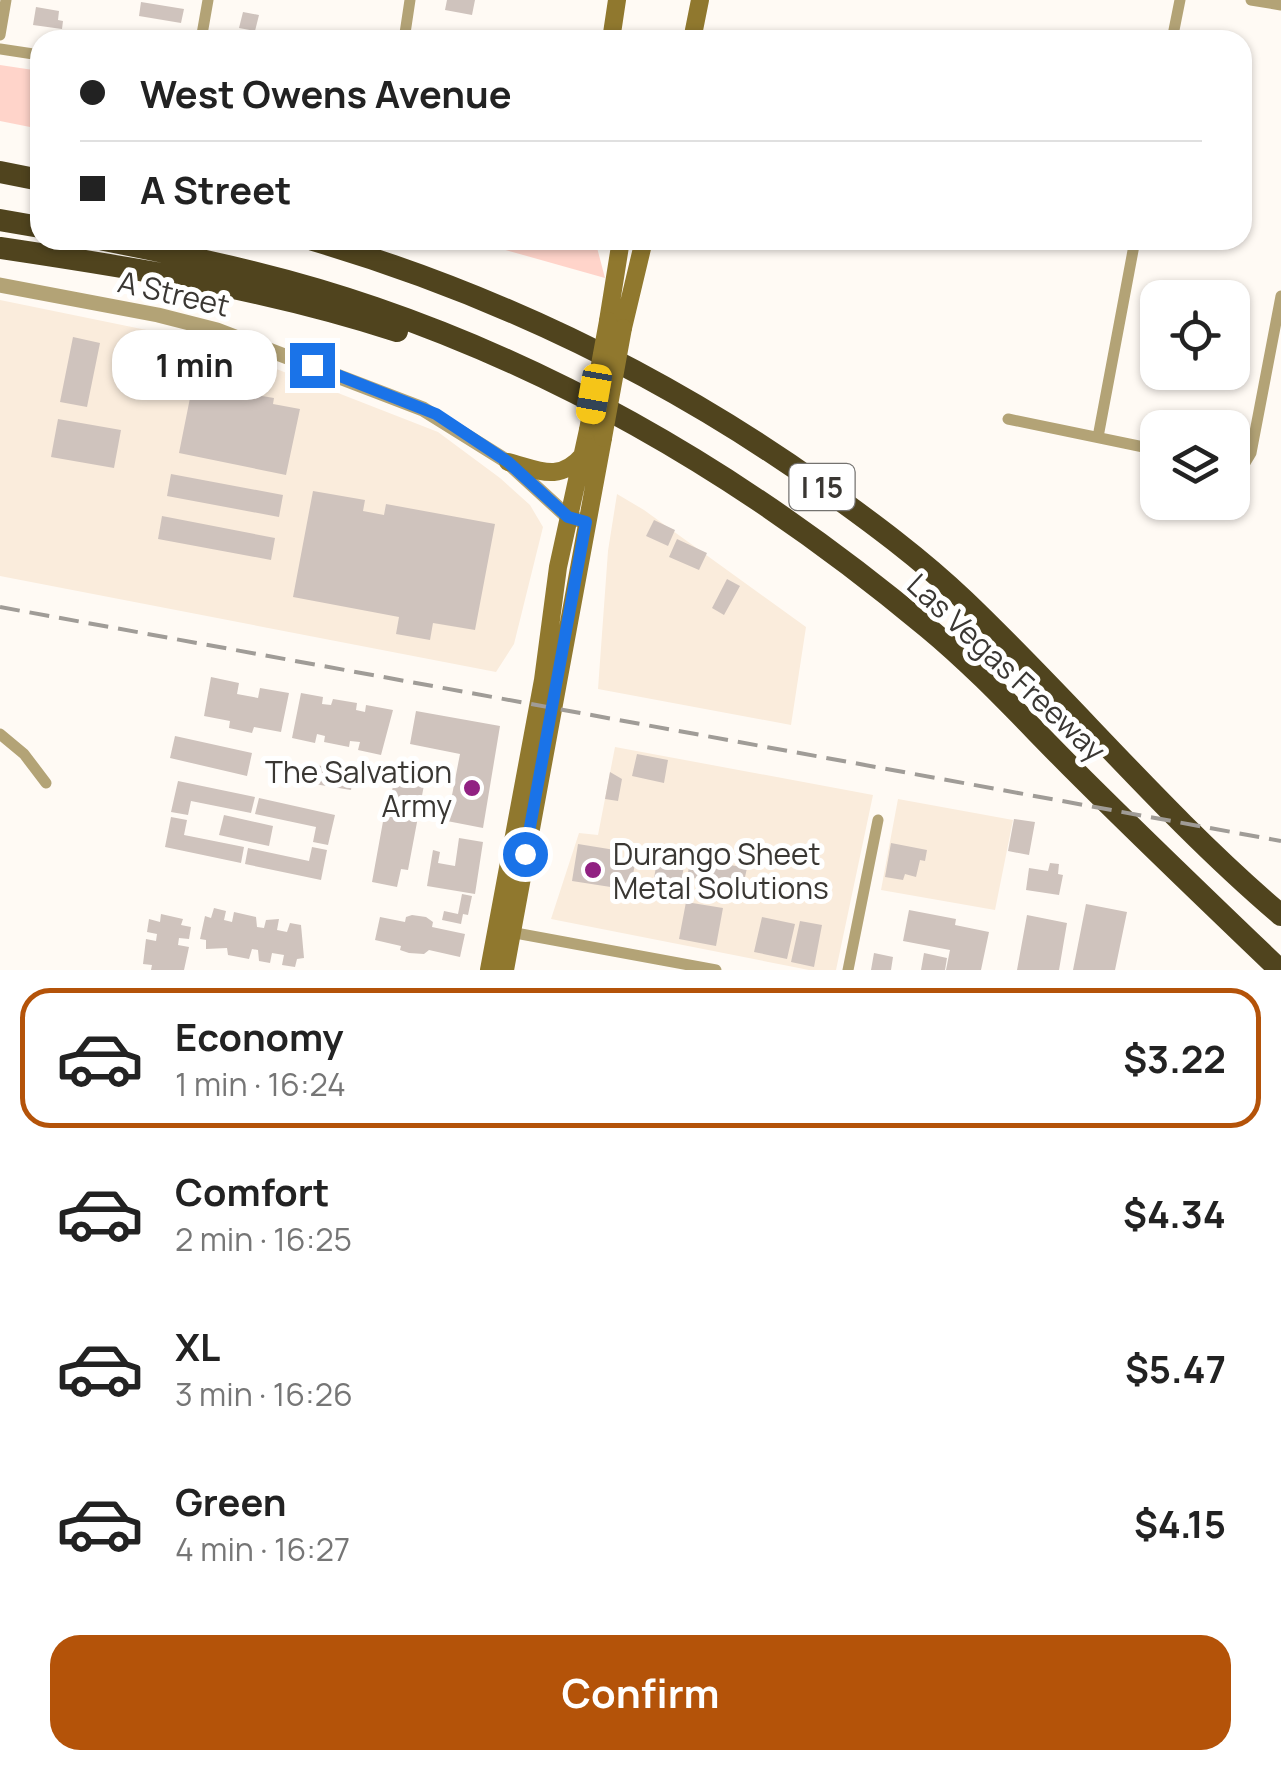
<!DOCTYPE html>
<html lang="en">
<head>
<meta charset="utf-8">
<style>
	:root { --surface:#fff; --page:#f6f6f6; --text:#222; --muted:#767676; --line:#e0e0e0; --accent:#b45309 }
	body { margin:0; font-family:Manrope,sans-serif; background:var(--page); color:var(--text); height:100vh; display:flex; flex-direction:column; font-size:38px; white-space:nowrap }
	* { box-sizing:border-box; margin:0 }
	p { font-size:32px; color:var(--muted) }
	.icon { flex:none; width:55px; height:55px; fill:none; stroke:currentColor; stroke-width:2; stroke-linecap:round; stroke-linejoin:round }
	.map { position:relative; height:970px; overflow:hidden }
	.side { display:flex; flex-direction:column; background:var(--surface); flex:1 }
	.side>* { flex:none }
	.hud { position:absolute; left:30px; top:30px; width:1222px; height:220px; border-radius:30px; box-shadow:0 2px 8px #0004; display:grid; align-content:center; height:220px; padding:0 50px; background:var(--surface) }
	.controls { position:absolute; left:1140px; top:280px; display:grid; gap:20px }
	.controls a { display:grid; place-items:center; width:110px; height:110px; border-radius:20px; background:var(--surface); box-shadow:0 2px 8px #0004; font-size:50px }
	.end { position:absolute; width:45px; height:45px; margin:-22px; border:12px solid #1a73e8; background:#fff; box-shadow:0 0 0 5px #fff }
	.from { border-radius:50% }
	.bubble { position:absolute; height:70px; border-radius:30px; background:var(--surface); box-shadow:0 2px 8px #0004; font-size:32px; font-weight:700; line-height:70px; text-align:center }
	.car { position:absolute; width:30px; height:60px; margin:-30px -15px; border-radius:12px; box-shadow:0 0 8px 2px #0007; background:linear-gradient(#f5c518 24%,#345 0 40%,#f5c518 0 76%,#345 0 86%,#f5c518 0) }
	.hud b { display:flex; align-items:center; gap:35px; height:95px; font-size:38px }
	.hud b+b { border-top:2px solid var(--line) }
	.hud i { width:25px; height:25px; background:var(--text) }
	ul { padding:18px 0 0; list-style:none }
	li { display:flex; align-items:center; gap:30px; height:140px; margin:0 20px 15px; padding:0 30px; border:5px solid transparent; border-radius:30px }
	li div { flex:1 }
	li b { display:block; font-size:38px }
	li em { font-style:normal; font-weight:700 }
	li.on { border-color:var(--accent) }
	li>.icon { width:90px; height:90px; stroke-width:1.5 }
	.cta { display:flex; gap:20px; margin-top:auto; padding:20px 50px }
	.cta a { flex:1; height:115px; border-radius:30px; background:var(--accent); color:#fff; font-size:40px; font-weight:700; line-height:115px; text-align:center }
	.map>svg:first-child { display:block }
	.built { fill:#faecdc }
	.green { fill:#ffd4ca }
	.building { fill:#cfc3bd }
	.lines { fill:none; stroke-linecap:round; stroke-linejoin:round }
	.minor { stroke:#b3a376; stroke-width:11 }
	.tertiary { stroke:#b3a376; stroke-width:15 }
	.secondary { stroke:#90782e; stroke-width:18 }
	.motorway { stroke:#50441e; stroke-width:22 }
	.rail { stroke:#a09c97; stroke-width:4; stroke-dasharray:20 10; stroke-linecap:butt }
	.secondary-bridge { stroke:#90782e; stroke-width:18 }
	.route { stroke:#1a73e8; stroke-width:12 }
	.poi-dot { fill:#912182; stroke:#fff; stroke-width:4 }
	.labels { text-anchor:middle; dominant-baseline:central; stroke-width:10; stroke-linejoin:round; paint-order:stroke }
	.shield { fill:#fff; stroke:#757370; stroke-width:2.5 }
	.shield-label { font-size:28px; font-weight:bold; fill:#3a3733 }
	.street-label { font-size:30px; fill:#3a3733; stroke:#fff }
	.poi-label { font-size:30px; fill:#3a3733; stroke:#fff; text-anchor:end }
</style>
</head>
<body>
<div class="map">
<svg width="1281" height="970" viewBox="0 0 1281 970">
	<rect width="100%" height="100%" fill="#fffaf4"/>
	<path class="built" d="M0,300L210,343L438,432L500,478L530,505L543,527L514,644L496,672L0,576Z
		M617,494L644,510L806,627L791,725L598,689L608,551Z
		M615,747L873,795L836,970H809L551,919L579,833L598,835Z
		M898,799L1013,820L995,910L881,890Z"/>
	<path class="green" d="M0,65L40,71V129L0,121Z
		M470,240H595L605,278Z"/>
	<path class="building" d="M447,0H475L472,15L445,10Z
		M141,2L184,9L181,23L139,16Z
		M36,7L59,11L58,20L63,21L62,29L33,25Z
		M243,12L259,15L255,31L239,28Z
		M73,337L100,343L87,407L60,402Z
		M231,385L257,390L256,395L274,398L273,404L300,409L286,475L179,453L192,388L220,394L221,388L230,390Z
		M58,419L121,430L114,468L51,457Z
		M171,474L283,495L279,517L167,496Z
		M313,491L365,500L363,511L384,515L386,504L495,524L475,630L433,623L430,640L396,634L399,617L293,597Z
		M162,516L275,538L271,560L158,539Z
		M654,520L675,530L668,546L646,536Z
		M677,539L707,553L699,570L669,557Z
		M727,579L740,586L724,615L712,608Z
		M211,677L239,683L237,694L258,698L260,688L289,693L281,732L254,727L252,733L229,728L230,721L204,716Z
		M301,693L323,697L322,704L331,705L333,699L357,703L356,710L365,712L366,705L393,710L381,755L358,750L360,742L350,741L349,747L324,742L325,736L317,734L315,743L292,738Z
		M416,711L500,726L483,828L447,821L460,754L410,744Z
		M175,736L252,753L247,776L170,758Z
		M637,754L668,760L664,783L632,776Z
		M276,758L289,761L285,780L271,776Z
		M315,765L354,771L351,790L308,783Z
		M397,766L415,769L414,776L407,774L406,782L424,785L408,870L401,869L397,887L372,882L386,805L393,807L392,813L398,814L400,803L390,801Z
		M610,772L622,779L618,801L605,799Z
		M178,781L255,797L251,813L191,801L188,815L171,812Z
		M259,798L335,815L328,845L313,842L316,827L255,814Z
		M224,815L273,826L269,846L219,835Z
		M171,817L187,820L184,835L244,847L241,863L165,847Z
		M1014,819L1035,822L1029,855L1008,851Z
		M459,838L483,842L475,894L427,886L433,850L440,852L438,863L455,866Z
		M891,843L927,850L925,861L920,860L916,877L905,874L903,880L885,877Z
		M578,844L615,850L614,860L635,864L630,890L572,881Z
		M312,847L327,850L321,880L245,864L248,848L309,861Z
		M691,858L747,868L743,886L687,877Z
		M657,862L684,866L680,888L653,883Z
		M1050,863L1059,864L1058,874L1063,875L1059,895L1026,890L1029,868L1048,871Z
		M462,894L472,896L468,915L463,914L461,924L442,920L444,911L458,914Z
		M686,902L723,908L716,946L679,939Z
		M1086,904L1127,912L1115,970H1073Z
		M214,908L226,911L224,920L232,922L234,912L256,917L257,927L264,928L266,920L279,919L277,930L287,932L290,923L301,925L304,958L297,959L295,967L282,965L284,955L272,953L270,963L259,961L258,950L252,949L249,959L228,955L227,948L206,949V940L200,939L205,916L211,918Z
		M909,910L956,919L955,925L989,932L981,970H946L950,950L903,941Z
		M161,914L183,919L181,925L191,927L189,939L179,938L178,945L189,947L184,970H151L152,965L143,964L146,939L156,941L157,934L147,932L149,919L160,922Z
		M412,915L426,917L433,922L432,927L465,934L460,957L429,950L424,954L409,953L400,950L401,946L375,940L380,917L405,922L406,917Z
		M1027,915L1067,923L1059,970H1017Z
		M762,917L795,924L787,959L754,952Z
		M800,921L822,925L814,967L791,962Z
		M874,953L893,957L891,970H871Z
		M924,953L947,958L945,970H921Z"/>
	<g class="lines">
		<path class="minor" d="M1251,0L1281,5
			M0,35L6,0
			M201,40L208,0
			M404,40L410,0
			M1172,40L1180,0
			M0,49L40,55
			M1008,419L1158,450
			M1098,437L1135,240
			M1232,466L1245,463L1251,453L1281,296
			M0,734L24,754L46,783
			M510,932L716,970
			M848,970L878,820"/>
		<path class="tertiary" d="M0,285L158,315L217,330L423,409L508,462L568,517L587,522"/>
		<path class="secondary" d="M611,40L617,0
			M692,40L700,0
			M608,321L621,240
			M623,328L644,240
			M508,462C539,470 559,483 583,455
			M489,970L543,680L558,567L588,430
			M505,970L603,438"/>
		<path class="motorway" d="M0,172L40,180
			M0,220L40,227
			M104,240C196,258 287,277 375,308C579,378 763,490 928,628C980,671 1026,722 1074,770C1142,838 1211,904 1280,970
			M313,240C496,294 666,376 822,487C871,522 920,558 964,600C1072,703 1167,818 1281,915
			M0,248C134,268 268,289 397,331"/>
		<path class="rail" d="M0,607L1281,841"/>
		<path class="secondary-bridge" d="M588,430L608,321
			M603,438L623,328"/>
	</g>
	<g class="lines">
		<path class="route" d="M312,365L436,414L508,462L568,517L586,522L525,854"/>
	</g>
	<g class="poi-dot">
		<circle cx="472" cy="788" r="10"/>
		<circle cx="593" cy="870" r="10"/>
	</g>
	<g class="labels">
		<rect class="shield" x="789.5" y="464" width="65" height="46" rx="8"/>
		<g class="shield-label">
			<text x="822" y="487">I 15</text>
		</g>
		<g class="street-label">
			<text transform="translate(174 293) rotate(13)">A Street</text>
			<text transform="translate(1007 667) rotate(43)">Las Vegas Freeway</text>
		</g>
		<g class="poi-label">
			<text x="452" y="771">The Salvation<tspan x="452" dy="34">Army</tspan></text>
			<text x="613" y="853" text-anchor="start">Durango Sheet<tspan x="613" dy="34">Metal Solutions</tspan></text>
		</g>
	</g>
</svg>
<div class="controls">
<a><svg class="icon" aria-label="locate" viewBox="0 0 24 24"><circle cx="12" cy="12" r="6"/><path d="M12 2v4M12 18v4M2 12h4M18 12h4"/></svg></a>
<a><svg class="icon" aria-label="layers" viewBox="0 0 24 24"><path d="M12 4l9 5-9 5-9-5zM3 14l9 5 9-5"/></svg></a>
</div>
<i class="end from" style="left:525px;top:854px"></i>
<i class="end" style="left:312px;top:365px"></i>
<div class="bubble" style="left:112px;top:330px;width:165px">1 min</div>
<i class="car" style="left:594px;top:394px;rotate:190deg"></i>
<div class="hud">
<b><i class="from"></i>West Owens Avenue</b>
<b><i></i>A Street</b>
</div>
</div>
<section class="side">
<ul>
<li class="on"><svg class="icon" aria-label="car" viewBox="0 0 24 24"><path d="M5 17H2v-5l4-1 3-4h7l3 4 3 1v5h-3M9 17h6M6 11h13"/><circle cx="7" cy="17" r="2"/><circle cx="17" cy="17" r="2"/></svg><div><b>Economy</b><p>1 min · 16:24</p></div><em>$3.22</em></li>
<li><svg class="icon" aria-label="car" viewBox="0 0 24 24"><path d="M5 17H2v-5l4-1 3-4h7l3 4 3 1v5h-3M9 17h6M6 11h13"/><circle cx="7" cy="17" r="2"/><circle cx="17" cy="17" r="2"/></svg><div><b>Comfort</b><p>2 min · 16:25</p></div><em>$4.34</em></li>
<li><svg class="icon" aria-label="car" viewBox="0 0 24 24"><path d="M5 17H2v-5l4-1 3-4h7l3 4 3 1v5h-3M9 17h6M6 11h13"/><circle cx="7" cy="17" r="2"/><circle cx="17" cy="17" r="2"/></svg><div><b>XL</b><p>3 min · 16:26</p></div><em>$5.47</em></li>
<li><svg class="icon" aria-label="car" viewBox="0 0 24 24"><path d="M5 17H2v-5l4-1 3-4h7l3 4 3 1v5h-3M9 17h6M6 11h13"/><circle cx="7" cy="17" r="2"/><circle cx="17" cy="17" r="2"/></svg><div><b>Green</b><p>4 min · 16:27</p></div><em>$4.15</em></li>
</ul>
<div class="cta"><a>Confirm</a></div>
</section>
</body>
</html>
